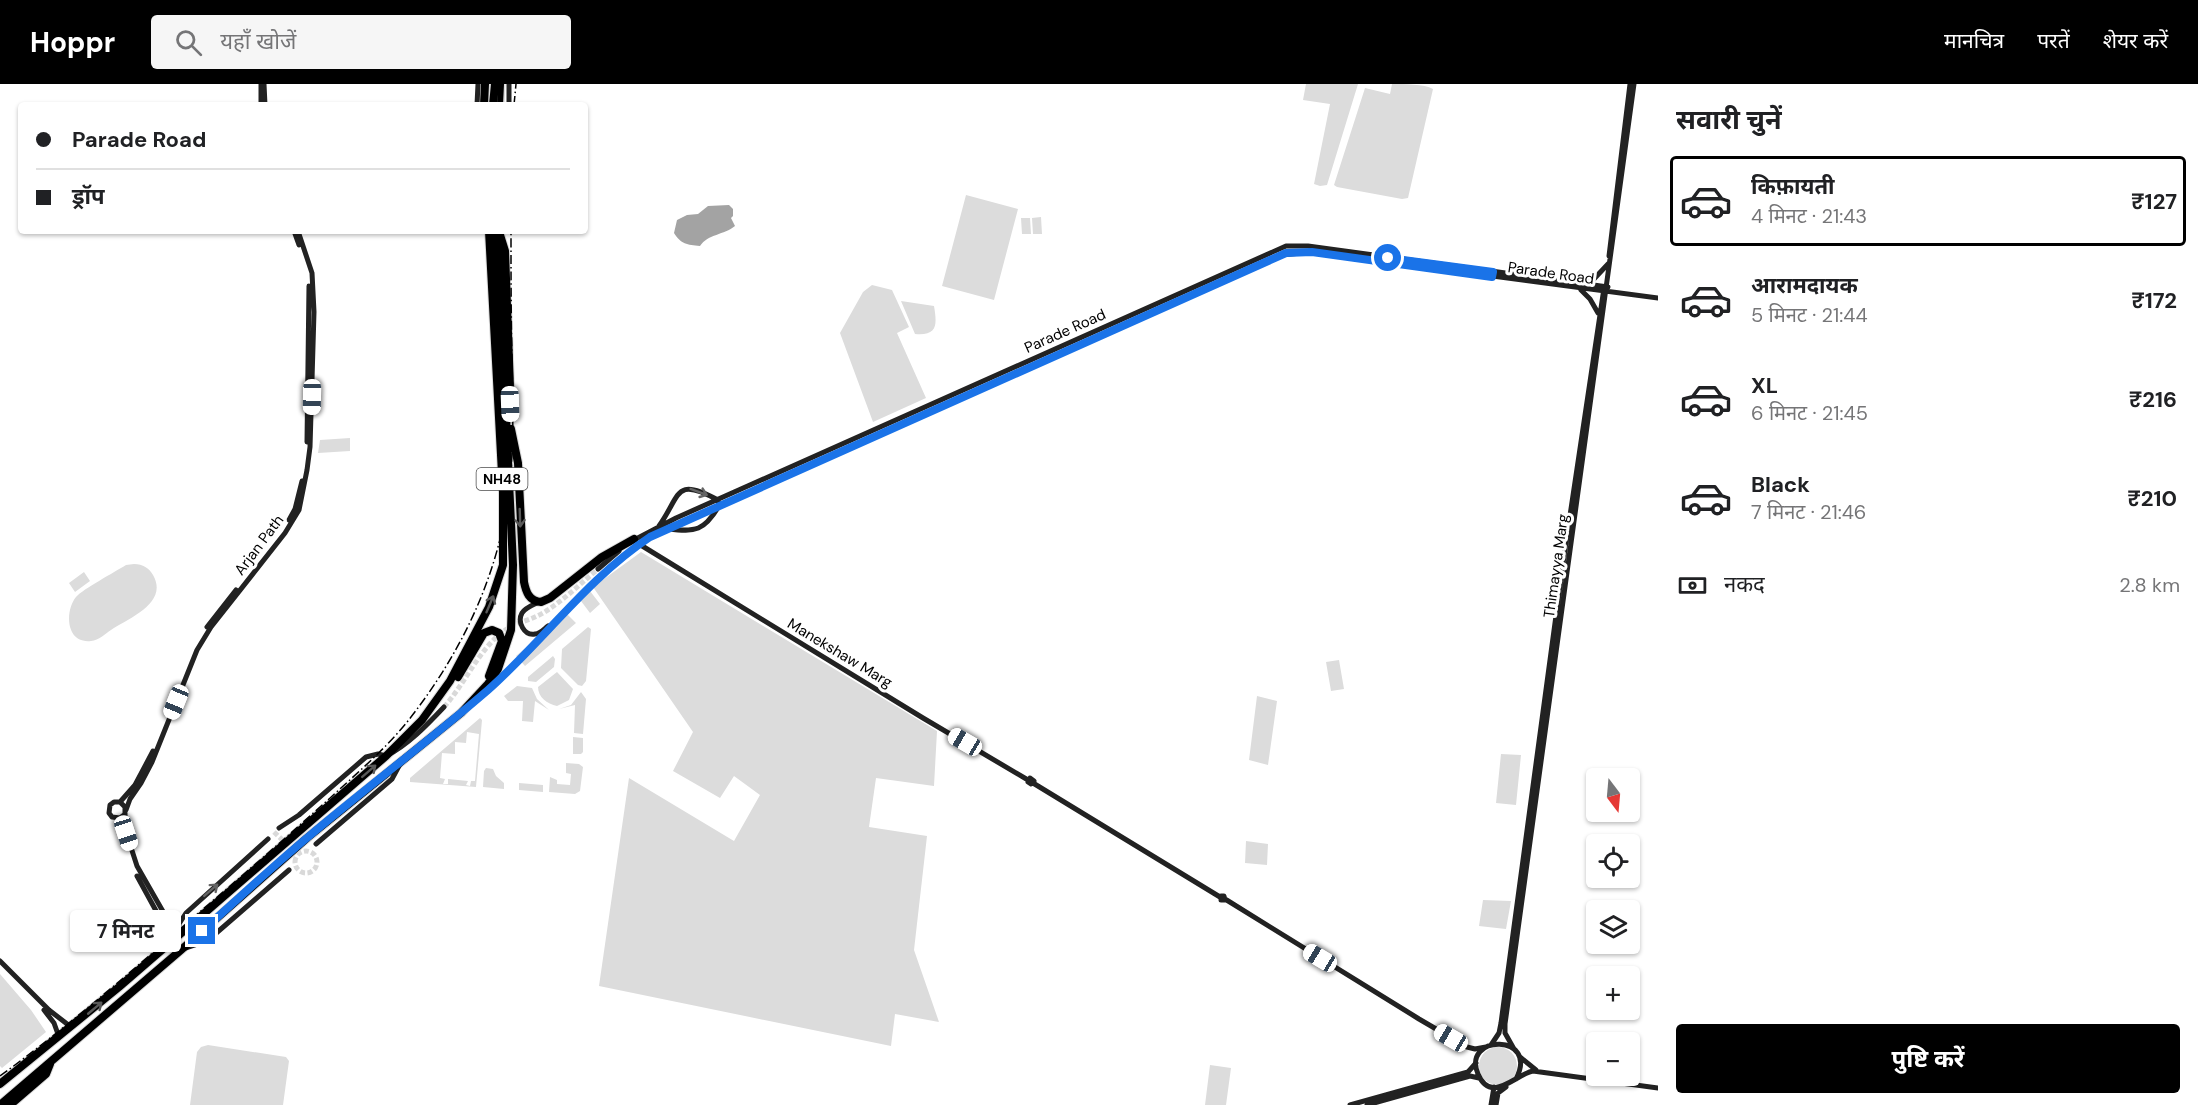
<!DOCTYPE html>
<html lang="hi">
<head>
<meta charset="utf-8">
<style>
	:root { --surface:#fff; --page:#f6f6f6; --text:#202124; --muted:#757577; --line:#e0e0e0; --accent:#000 }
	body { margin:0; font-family:"DM Sans","Noto Sans Devanagari",sans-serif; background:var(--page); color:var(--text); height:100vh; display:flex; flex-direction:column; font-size:22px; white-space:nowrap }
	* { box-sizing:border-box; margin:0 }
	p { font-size:20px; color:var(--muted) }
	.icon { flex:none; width:33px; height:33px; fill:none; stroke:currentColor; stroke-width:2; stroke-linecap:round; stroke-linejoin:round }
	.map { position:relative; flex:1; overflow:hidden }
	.details { display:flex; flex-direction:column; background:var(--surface); width:540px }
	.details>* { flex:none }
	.hud { position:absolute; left:18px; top:18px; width:570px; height:132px; border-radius:6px; box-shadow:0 2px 4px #0004; display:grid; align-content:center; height:132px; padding:0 18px; background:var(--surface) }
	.needle { width:39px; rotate:164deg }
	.controls { position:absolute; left:1586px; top:684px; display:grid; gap:12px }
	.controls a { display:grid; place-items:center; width:54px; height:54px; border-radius:6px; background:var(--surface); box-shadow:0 2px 4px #0004; font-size:30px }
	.end { position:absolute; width:27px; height:27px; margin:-14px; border:8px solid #1a73e8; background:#fff; box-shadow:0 0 0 3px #fff }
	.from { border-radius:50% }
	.bubble { position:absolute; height:42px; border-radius:6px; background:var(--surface); box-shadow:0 2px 4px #0004; font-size:20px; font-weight:700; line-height:42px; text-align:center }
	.car { position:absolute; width:18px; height:36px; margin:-18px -9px; border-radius:8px; box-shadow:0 0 4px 2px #0007; background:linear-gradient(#fff 24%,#345 0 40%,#fff 0 76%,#345 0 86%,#fff 0) }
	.hud b { display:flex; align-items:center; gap:21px; height:57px; font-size:22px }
	.hud b+b { border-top:2px solid var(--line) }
	.hud i { width:15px; height:15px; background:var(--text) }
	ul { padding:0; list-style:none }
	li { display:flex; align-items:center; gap:18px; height:90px; margin:0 12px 9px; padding:0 6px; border:3px solid transparent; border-radius:6px }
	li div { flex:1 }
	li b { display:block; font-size:22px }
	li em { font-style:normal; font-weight:700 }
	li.selected { border-color:var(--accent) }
	li>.icon { width:54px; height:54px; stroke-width:1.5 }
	h2 { padding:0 18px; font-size:27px; line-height:72px }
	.pay { display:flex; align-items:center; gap:15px; height:66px; padding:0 18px; font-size:22px }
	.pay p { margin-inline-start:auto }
	.cta { display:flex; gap:12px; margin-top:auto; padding:12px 18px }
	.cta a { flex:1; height:69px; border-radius:6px; background:var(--accent); color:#fff; font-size:24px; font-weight:700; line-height:69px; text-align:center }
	header { display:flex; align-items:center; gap:36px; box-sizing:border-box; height:84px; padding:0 30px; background:var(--accent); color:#fff }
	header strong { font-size:28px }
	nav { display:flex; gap:33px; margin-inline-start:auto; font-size:21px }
	.search { width:420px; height:54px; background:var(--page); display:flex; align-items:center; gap:15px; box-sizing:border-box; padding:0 21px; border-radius:6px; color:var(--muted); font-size:22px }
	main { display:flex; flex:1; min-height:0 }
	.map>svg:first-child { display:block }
	.green { fill:#dcdcdc; fill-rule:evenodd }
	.water { fill:#a3a3a3 }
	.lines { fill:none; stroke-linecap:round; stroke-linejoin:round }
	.secondary-tunnel { stroke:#d9d9d9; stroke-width:5; stroke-dasharray:5 2.5; stroke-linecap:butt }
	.primary-casing { stroke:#dbdbdb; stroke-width:9 }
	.highway-casing { stroke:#dbdbdb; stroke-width:10 }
	.secondary { stroke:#222; stroke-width:5 }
	.primary { stroke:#000; stroke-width:6 }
	.highway { stroke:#000; stroke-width:8 }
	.rail { stroke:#000; stroke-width:1.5; stroke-dasharray:9 3 1.5 3; stroke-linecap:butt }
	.oneway { stroke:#646464 }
	.oneway2 { stroke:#595959 }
	.route { stroke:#1a73e8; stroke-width:8 }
	.labels { text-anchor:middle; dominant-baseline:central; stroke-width:6; stroke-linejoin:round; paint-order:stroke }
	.shield { fill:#fff; stroke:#4c4c4c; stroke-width:1.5 }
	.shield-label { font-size:14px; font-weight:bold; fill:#000 }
	.street-label { font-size:15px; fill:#000; stroke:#fff }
</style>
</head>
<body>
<header>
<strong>Hoppr</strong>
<div class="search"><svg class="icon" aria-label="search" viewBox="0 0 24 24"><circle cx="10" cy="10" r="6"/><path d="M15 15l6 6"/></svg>यहाँ खोजें</div>
<nav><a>मानचित्र</a><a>परतें</a><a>शेयर करें</a></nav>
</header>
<main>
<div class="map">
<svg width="1658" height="1021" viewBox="0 0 1658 1021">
	<rect width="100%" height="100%" fill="#fff"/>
	<path class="green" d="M1306,0H1358L1327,101L1320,102L1314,100L1330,20L1303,16Z
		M1392,0C1405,0 1424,0 1433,5L1408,114L1402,115L1337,103L1334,101L1365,4L1390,10Z
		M966,111L1018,125L994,216L942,202Z
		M1041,133L1042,150H1033L1032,134Z
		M1021,134H1030L1031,150H1022Z
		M872,201L892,206L909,243L897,249L926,314L873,338L840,249L863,208Z
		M901,217L934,222C937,240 938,252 915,250Z
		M350,354V367L318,369L320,356Z
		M641,468L937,647L934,702L876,694L869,743L927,752L914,866L939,938L895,930L891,962L599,902L629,694L734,757L760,711L734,692L720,714L673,687L693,648L593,503Z
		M134,480C143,480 149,484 153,491C169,519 129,534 111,546C105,550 99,556 91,557C65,560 65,526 76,513C83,505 115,488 126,481Z
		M84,488L90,497L75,508L69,499Z
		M590,507L600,520L590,529L581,517Z
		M566,529L576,539L525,582L516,572Z
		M588,543L591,545L586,597L582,602L578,601L561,584L562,565Z
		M553,572L555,575L554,583L536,598L528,597V593Z
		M1339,576L1344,605L1331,607L1326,578Z
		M557,588L573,605L569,616L557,622C547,620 538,613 538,603Z
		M517,602L532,604L537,615L549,626L535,617L533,638L522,637L523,617H508L504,612Z
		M581,608L586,615L583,650L574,649L575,621L559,625L571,621Z
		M1257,612L1277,617L1268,681L1249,676Z
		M480,634L482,636L476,703L410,698V694ZM467,648L479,650L475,697H471L470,702L466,701L468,697L448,695V700H443L445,695L440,694L442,669L455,670V658L466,659Z
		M573,653L583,654V668L581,670H573Z
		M1501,670L1521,671L1516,721L1496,719Z
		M566,679L579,680L583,683L580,707L575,710L549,708L550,693L557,696V700L570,701L571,690L566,689Z
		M486,684L493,685L496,692L504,699V705L483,703L484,687Z
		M519,699L543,701V708L519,706Z
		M1246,757L1268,760L1267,781L1245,779Z
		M1483,816L1511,817L1506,845L1479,842Z
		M0,890L31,926L46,948L2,984L0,982Z
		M208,961L286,973L289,977L283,1021H190L197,968L201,963Z
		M1479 982a19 19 0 1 1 38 0a19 19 0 1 1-38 0Z
		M1210,981L1231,984L1226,1021H1205Z"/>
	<path class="water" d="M729,121L733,125V132L731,134L735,142C724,151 708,150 700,162C687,161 681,160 674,149L677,136L687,131L698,130L708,122Z"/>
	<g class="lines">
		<path class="secondary-tunnel" d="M444,623C464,601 477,569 501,549C514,539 529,537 543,529C563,517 580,500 598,485
			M274,748L295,768
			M295 778a11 11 0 1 1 22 0a11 11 0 1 1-22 0Z"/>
		<g class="primary-casing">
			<path id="primary" d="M500,21L501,0"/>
		</g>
		<g class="highway-casing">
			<path id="highway" d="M484,21L485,0
				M493,21L495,0
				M500,151L505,167L510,303
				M511,345L518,379L524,498C526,508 529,517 541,518L550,514L602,473L634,455
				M458,593L484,549L492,546L499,549L502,557L489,592
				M0,1000L119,903L386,672L422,636L450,597L489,523L503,481V408L489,147
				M0,1021L181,866L307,754L461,629L488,600L498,585L511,546L513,481L497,147
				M10,1021L46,990L50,980"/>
		</g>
		<path class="secondary" d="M261,0V21
			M264,0L265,21
			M477,21L478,0
			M509,21V0
			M294,147L299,161
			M1609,172L1630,0
			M1586,199L1593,196L1608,180
			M1581,206L1590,215L1598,229
			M307,358L309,202
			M289,436L295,425L302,397
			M659,442C681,411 674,392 718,416L719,422C704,447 696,448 668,445
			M634,456L676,434L1286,162H1308L1608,203
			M639,460L923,634L1028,696
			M598,485L619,467
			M539,518C533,521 525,524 522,529C517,538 524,552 535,550C540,550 544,545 548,542
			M207,543L236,506
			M483,610C542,562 586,495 650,453L1280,171L1312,168L1658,214
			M1030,694L1034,697L1031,700L1028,698Z
			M1033,699L1220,813
			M120,718L135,701L153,667
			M126,726L130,715L141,699L152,678L197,566L211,543L285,449L299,426L307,386L310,363L314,228L312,189L298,147
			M124,731L120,734L112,733L109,729L110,721L114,718H120L125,723V745L137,782L177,852
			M117,735L124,755
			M279,744L299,731L366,673L378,670L386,672C408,661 427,641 444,623
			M316,760L392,695L400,680
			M137,792L172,856
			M1221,812H1224L1225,816H1221Z
			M1225,815L1419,935L1467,963L1475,965L1486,963
			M178,851L179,840L186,829L268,755
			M183,865L204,858L214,851L289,786
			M0,877L49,926L71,943
			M44,926L54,939L59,953
			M1491,961L1499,949L1501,939L1565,465L1604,204
			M1514,965L1505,949V940L1634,0
			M1520,973L1536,986
			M1516,995C1540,949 1461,950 1478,990C1491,1021 1516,990 1533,987L1658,1004
			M1350,1021L1468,988L1476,979
			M1367,1021L1470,992L1479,994
			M1491,1021L1494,1003
			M1496,1021L1498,1009L1506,1003"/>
		<use href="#primary" class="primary"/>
		<use href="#highway" class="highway"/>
		<path class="rail" d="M514,21L516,0
			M0,992C73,939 141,879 209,820C249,786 289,751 329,715C357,689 388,663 411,633C456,575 489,510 504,438C515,384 513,330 512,274C511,232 511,190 511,147"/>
	</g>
	<defs><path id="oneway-shaft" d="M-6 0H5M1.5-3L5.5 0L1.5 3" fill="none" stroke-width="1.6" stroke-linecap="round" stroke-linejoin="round" transform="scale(1.5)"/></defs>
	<g class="oneway">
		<use href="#oneway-shaft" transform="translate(699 408) rotate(20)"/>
		<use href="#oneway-shaft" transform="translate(211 806) rotate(-41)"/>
	</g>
	<g class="oneway2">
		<use href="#oneway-shaft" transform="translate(520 434) rotate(88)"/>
		<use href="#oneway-shaft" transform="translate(490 520) rotate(-67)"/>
		<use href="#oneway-shaft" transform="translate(369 687) rotate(-41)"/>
		<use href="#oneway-shaft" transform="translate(95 924) rotate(-40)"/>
	</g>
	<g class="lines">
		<path class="route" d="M202,847C237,816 272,783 308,753C367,703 429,657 488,606C543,557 588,494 650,453L1286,169L1312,168L1492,193L1493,188L1388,174"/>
	</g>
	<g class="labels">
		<rect class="shield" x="476.5" y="384" width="51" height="22" rx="4.5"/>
		<g class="shield-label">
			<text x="502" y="395">NH48</text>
		</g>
		<g class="street-label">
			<text transform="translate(1551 189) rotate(8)">Parade Road</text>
			<text transform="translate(1065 247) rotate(-24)">Parade Road</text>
			<text transform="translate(259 461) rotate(-53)">Arjan Path</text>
			<text transform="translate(1556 482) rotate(-82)">Thimayya Marg</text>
			<text transform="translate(840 569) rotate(31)">Manekshaw Marg</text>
		</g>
	</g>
</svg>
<div class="controls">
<a><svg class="needle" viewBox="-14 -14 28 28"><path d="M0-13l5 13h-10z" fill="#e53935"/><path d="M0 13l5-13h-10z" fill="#757577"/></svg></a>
<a><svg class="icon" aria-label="locate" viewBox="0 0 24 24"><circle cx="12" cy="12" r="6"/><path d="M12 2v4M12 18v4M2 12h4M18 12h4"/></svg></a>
<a><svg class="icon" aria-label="layers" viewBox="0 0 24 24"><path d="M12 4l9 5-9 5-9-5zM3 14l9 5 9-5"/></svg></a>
<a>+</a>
<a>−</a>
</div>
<i class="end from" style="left:1388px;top:174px"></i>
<i class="end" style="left:202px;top:847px"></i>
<div class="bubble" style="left:70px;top:826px;width:111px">7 मिनट</div>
<i class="car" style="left:312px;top:313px;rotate:181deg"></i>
<i class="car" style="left:510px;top:320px;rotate:178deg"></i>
<i class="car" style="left:176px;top:618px;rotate:202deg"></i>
<i class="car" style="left:965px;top:658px;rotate:300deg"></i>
<i class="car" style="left:126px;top:749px;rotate:162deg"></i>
<i class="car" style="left:1320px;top:874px;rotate:301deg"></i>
<i class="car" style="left:1451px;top:954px;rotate:300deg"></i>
<div class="hud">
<b><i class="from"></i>Parade Road</b>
<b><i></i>ड्रॉप</b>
</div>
</div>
<section class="details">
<h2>सवारी चुनें</h2>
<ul>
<li class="selected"><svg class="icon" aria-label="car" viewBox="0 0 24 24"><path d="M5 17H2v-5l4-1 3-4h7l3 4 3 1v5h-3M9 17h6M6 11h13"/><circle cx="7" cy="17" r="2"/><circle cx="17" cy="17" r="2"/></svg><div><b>किफ़ायती</b><p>4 मिनट · 21:43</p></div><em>₹127</em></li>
<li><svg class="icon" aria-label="car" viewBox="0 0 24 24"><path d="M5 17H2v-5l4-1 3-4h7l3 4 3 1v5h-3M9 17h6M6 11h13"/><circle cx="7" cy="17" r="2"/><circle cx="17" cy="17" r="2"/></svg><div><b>आरामदायक</b><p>5 मिनट · 21:44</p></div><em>₹172</em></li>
<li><svg class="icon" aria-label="car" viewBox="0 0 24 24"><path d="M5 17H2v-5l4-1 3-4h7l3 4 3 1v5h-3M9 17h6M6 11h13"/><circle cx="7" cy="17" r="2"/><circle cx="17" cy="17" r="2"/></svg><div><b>XL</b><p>6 मिनट · 21:45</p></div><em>₹216</em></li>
<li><svg class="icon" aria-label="car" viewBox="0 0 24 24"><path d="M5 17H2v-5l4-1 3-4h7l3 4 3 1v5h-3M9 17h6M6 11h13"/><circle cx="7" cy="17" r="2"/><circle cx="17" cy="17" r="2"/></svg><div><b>Black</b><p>7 मिनट · 21:46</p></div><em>₹210</em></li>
</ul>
<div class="pay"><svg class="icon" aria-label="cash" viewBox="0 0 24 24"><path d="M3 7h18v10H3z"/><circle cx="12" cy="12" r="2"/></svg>नकद<p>2.8 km</p></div>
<div class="cta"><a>पुष्टि करें</a></div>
</section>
</main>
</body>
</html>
